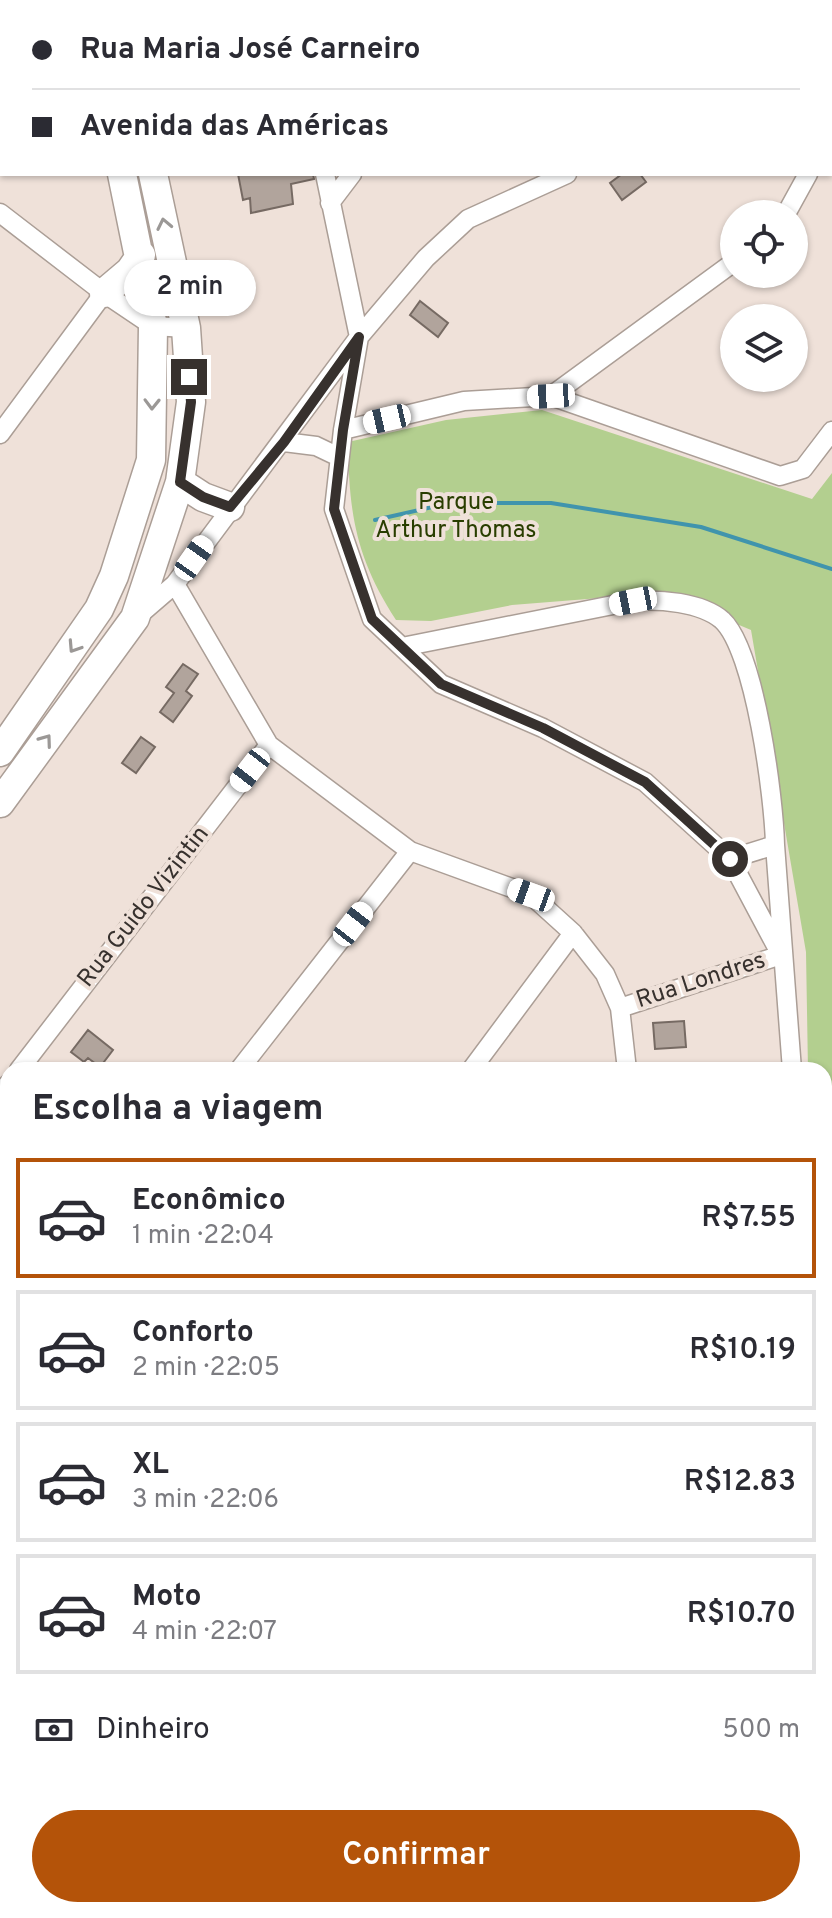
<!DOCTYPE html>
<html lang="pt">
<head>
<meta charset="utf-8">
<style>
	:root { --surface:#fff; --page:#f2f2f3; --text:#2b2b33; --muted:#7c7c81; --line:#e1e1e2; --accent:#b45309 }
	body { margin:0; font-family:Overpass,sans-serif; background:var(--page); color:var(--text); height:100vh; display:flex; flex-direction:column; font-size:30px; white-space:nowrap }
	* { box-sizing:border-box; margin:0 }
	p { font-size:26px; color:var(--muted) }
	.icon { flex:none; width:44px; height:44px; fill:none; stroke:currentColor; stroke-width:2; stroke-linecap:round; stroke-linejoin:round }
	.map { position:relative; flex:1; overflow:hidden }
	.panel { position:absolute; left:0px; top:1062px; width:832px; height:856px; display:flex; flex-direction:column; background:var(--surface); border-radius:24px 24px 0 0; box-shadow:0 2px 6px #0004 }
	.panel>* { flex:none }
	.hud { position:absolute; left:0px; top:0px; width:832px; height:176px; box-shadow:0 2px 6px #0004; display:grid; align-content:center; height:176px; padding:0 32px; background:var(--surface) }
	.buttons { position:absolute; left:720px; top:200px; display:grid; gap:16px }
	.buttons a { display:grid; place-items:center; width:88px; height:88px; border-radius:50%; background:var(--surface); box-shadow:0 2px 6px #0004; font-size:40px }
	.end { position:absolute; width:36px; height:36px; margin:-18px; border:10px solid #37312e; background:#fff; box-shadow:0 0 0 4px #fff }
	.from { border-radius:50% }
	.bubble { position:absolute; height:56px; border-radius:28px; background:var(--surface); box-shadow:0 2px 6px #0004; font-size:26px; font-weight:600; line-height:56px; text-align:center }
	.car { position:absolute; width:24px; height:48px; margin:-24px -12px; border-radius:10px; box-shadow:0 0 6px 2px #0007; background:linear-gradient(#fff 24%,#345 0 40%,#fff 0 76%,#345 0 86%,#fff 0) }
	.hud b { display:flex; align-items:center; gap:28px; height:76px; font-size:30px }
	.hud b+b { border-top:2px solid var(--line) }
	.hud i { width:20px; height:20px; background:var(--text) }
	ul { padding:0; list-style:none }
	li { display:flex; align-items:center; gap:24px; height:120px; margin:0 16px 12px; padding:0 16px; border:4px solid var(--line); border-radius:0px }
	li div { flex:1 }
	li b { display:block; font-size:30px }
	li em { font-style:normal; font-weight:600 }
	li.current { border-color:var(--accent) }
	li>.icon { width:72px; height:72px; stroke-width:1.5 }
	h2 { padding:0 32px; font-size:36px; line-height:96px }
	.pay { display:flex; align-items:center; gap:20px; height:88px; padding:0 32px; font-size:30px }
	.pay p { margin-inline-start:auto }
	.cta { display:flex; gap:16px; margin-top:auto; padding:16px 32px }
	.cta a { flex:1; height:92px; border-radius:48px; background:var(--accent); color:#fff; font-size:32px; font-weight:600; line-height:92px; text-align:center }
	.map>svg:first-child { display:block }
	.green { fill:#b3cf8f }
	.water { fill:#44bee4; stroke:#4094ad; stroke-width:2 }
	.lines { fill:none; stroke-linecap:round; stroke-linejoin:round }
	.stream { stroke:#4094ad; stroke-width:4 }
	.building { fill:#b1a49c; stroke:#766a63; stroke-width:2 }
	.street-casing { stroke:#ab9e96; stroke-width:21 }
	.secondary-casing { stroke:#ab9e96; stroke-width:27 }
	.primary-casing { stroke:#ab9e96; stroke-width:31 }
	.street { stroke:#fff; stroke-width:18 }
	.secondary { stroke:#fff; stroke-width:24 }
	.primary { stroke:#fff; stroke-width:28 }
	.oneway { stroke:#9b9896 }
	.route { stroke:#37312e; stroke-width:10 }
	.labels { text-anchor:middle; dominant-baseline:central; stroke-width:8; stroke-linejoin:round; paint-order:stroke }
	.park-label { font-size:24px; fill:#293e00; stroke:#efe1d9 }
	.street-label { font-size:24px; fill:#37312e; stroke:#efe1d9 }
</style>
</head>
<body>
<div class="map">
<svg width="832" height="1918" viewBox="0 0 832 1918">
	<rect width="100%" height="100%" fill="#efe1d9"/>
	<path class="green" d="M542,410L812,499L832,473V1918H0V1804L8,1800V1910H824V1070H808L806,952L751,630L663,593L512,605L431,621L396,620C356,558 349,515 348,442L446,420Z"/>
	<path class="water" d="M8,1872V1910H713L747,1918H0V1874Z"/>
	<g class="lines">
		<path class="stream" d="M375,520L450,503H551L701,527L832,569"/>
	</g>
	<path class="building" d="M238,174H313L314,179L291,184L293,204L251,213L250,198L243,200Z
		M622,174H640L646,182L622,200L610,183Z
		M420,301L448,323L438,337L410,315Z
		M183,664L198,674L186,691L192,696L173,722L160,712L174,693L166,687Z
		M141,737L155,747L136,773L122,763Z
		M684,1021L686,1047L655,1049L653,1023Z
		M88,1030L113,1050L100,1067L88,1058L84,1062L71,1052Z"/>
	<g class="lines">
		<g class="street-casing">
			<path id="street" d="M291,0V2
				M485,2L486,0
				M718,2V0
				M830,94L832,96
				M830,135L832,131
				M0,145L2,142
				M325,174L359,337L343,430L334,509L372,619L441,684L543,728L645,782L730,859L781,955
				M330,203L352,174
				M0,213L104,293
				M786,214L808,174
				M551,396L734,262
				M343,430L464,401L551,396L780,476L803,469L832,431
				M0,434L104,293L153,326L186,328
				M284,442L316,446L339,457
				M175,584L269,745L410,851L531,895L573,933L605,974L620,1008L627,1070
				M139,615L175,584L359,337L426,258L468,219L567,174
				M402,647L633,601C659,599 701,602 722,620C755,650 774,798 775,845L730,859
				M775,845L792,1070
				M620,1008L781,955
				M19,1070L269,745
				M239,1070L410,851
				M471,1070L573,933
				M0,1094L8,1084
				M0,1145L8,1150
				M0,1379L8,1368
				M0,1571L8,1561
				M0,1704L8,1702"/>
		</g>
		<g class="secondary-casing">
			<path id="secondary" d="M0,1783L8,1777"/>
		</g>
		<g class="primary-casing">
			<path id="primary" d="M81,0L82,2
				M118,0L119,2
				M104,293L130,271L141,255
				M180,482L203,497L230,507
				M0,752L99,609L114,576L151,460L153,326L122,174
				M0,803L135,618L180,482L191,402L186,328L153,174"/>
		</g>
		<use href="#street" class="street"/>
		<use href="#secondary" class="secondary"/>
		<use href="#primary" class="primary"/>
	</g>
	<defs><path id="oneway-chevron" d="M-2-3.5L2.5 0L-2 3.5" fill="none" stroke-width="1.6" stroke-linecap="round" stroke-linejoin="round" transform="scale(2)"/></defs>
	<g class="oneway">
		<use href="#oneway-chevron" transform="translate(164 224) rotate(-102)"/>
		<use href="#oneway-chevron" transform="translate(152 404) rotate(91)"/>
		<use href="#oneway-chevron" transform="translate(74 647) rotate(123)"/>
		<use href="#oneway-chevron" transform="translate(46 740) rotate(-54)"/>
	</g>
	<g class="lines">
		<path class="route" d="M189,377L191,402L180,482L203,497L230,507L284,442L359,337L343,430L334,509L372,619L441,684L543,728L645,782L730,859"/>
	</g>
	<g class="labels">
		<g class="park-label">
			<text x="456" y="503">Parque<tspan x="456" dy="28">Arthur Thomas</tspan></text>
		</g>
		<g class="street-label">
			<text transform="translate(144 907) rotate(-52)">Rua Guido Vizintin</text>
			<text transform="translate(701 981) rotate(-18)">Rua Londres</text>
		</g>
	</g>
</svg>
<div class="buttons">
<a><svg class="icon" aria-label="locate" viewBox="0 0 24 24"><circle cx="12" cy="12" r="6"/><path d="M12 2v4M12 18v4M2 12h4M18 12h4"/></svg></a>
<a><svg class="icon" aria-label="layers" viewBox="0 0 24 24"><path d="M12 4l9 5-9 5-9-5zM3 14l9 5 9-5"/></svg></a>
</div>
<i class="end from" style="left:730px;top:859px"></i>
<i class="end" style="left:189px;top:377px"></i>
<div class="bubble" style="left:124px;top:260px;width:132px">2 min</div>
<i class="car" style="left:551px;top:396px;rotate:267deg"></i>
<i class="car" style="left:387px;top:419px;rotate:257deg"></i>
<i class="car" style="left:194px;top:558px;rotate:35deg"></i>
<i class="car" style="left:633px;top:601px;rotate:259deg"></i>
<i class="car" style="left:250px;top:770px;rotate:218deg"></i>
<i class="car" style="left:531px;top:895px;rotate:290deg"></i>
<i class="car" style="left:353px;top:924px;rotate:38deg"></i>
<div class="hud">
<b><i class="from"></i>Rua Maria José Carneiro</b>
<b><i></i>Avenida das Américas</b>
</div>
<section class="panel">
<h2>Escolha a viagem</h2>
<ul>
<li class="current"><svg class="icon" aria-label="car" viewBox="0 0 24 24"><path d="M5 17H2v-5l4-1 3-4h7l3 4 3 1v5h-3M9 17h6M6 11h13"/><circle cx="7" cy="17" r="2"/><circle cx="17" cy="17" r="2"/></svg><div><b>Econômico</b><p>1 min · 22:04</p></div><em>R$7.55</em></li>
<li><svg class="icon" aria-label="car" viewBox="0 0 24 24"><path d="M5 17H2v-5l4-1 3-4h7l3 4 3 1v5h-3M9 17h6M6 11h13"/><circle cx="7" cy="17" r="2"/><circle cx="17" cy="17" r="2"/></svg><div><b>Conforto</b><p>2 min · 22:05</p></div><em>R$10.19</em></li>
<li><svg class="icon" aria-label="car" viewBox="0 0 24 24"><path d="M5 17H2v-5l4-1 3-4h7l3 4 3 1v5h-3M9 17h6M6 11h13"/><circle cx="7" cy="17" r="2"/><circle cx="17" cy="17" r="2"/></svg><div><b>XL</b><p>3 min · 22:06</p></div><em>R$12.83</em></li>
<li><svg class="icon" aria-label="car" viewBox="0 0 24 24"><path d="M5 17H2v-5l4-1 3-4h7l3 4 3 1v5h-3M9 17h6M6 11h13"/><circle cx="7" cy="17" r="2"/><circle cx="17" cy="17" r="2"/></svg><div><b>Moto</b><p>4 min · 22:07</p></div><em>R$10.70</em></li>
</ul>
<div class="pay"><svg class="icon" aria-label="cash" viewBox="0 0 24 24"><path d="M3 7h18v10H3z"/><circle cx="12" cy="12" r="2"/></svg>Dinheiro<p>500 m</p></div>
<div class="cta"><a>Confirmar</a></div>
</section>
</div>
</body>
</html>
